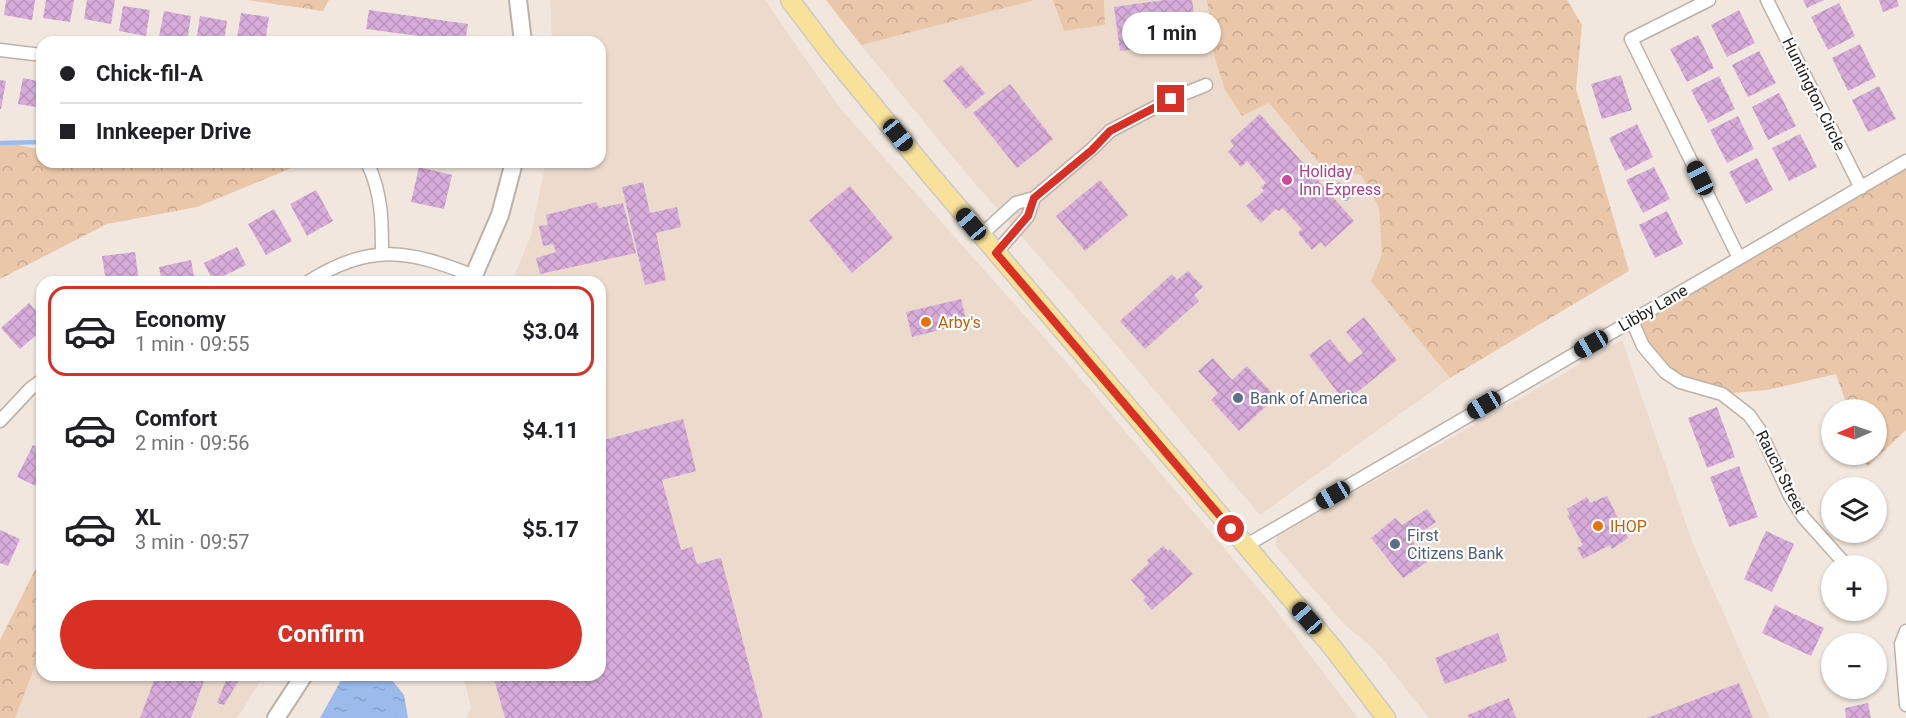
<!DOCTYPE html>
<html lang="en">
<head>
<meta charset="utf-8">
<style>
	:root { --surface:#fff; --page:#f6f6f6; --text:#202124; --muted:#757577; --line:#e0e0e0; --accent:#d93025 }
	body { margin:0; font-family:Roboto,sans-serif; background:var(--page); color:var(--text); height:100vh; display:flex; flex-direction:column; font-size:22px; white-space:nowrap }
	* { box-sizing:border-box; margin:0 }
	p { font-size:20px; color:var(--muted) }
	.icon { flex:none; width:33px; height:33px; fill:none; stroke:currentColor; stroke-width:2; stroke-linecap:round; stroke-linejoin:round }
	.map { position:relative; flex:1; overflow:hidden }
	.side { position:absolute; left:36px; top:276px; width:570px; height:405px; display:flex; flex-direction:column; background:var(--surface); border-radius:18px; box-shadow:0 2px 4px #0004 }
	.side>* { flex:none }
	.banner { position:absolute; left:36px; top:36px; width:570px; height:132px; border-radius:18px; box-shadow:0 2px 4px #0004; display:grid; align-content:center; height:132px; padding:0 24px; background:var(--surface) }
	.needle { width:39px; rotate:268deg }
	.controls { position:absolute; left:1821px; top:399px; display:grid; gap:12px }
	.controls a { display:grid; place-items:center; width:66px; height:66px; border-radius:50%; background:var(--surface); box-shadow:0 2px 4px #0004; font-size:30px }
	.end { position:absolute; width:27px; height:27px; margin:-14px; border:8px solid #d93025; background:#fff; box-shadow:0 0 0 3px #fff }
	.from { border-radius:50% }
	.bubble { position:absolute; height:42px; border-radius:21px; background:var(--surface); box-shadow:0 2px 4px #0004; font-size:20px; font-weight:700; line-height:42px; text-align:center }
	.car { position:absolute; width:18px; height:36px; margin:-18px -9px; border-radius:8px; box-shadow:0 0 4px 2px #0007; background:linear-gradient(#222 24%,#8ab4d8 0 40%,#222 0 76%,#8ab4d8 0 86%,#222 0) }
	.banner b { display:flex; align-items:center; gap:21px; height:57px; font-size:22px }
	.banner b+b { border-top:2px solid var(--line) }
	.banner i { width:15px; height:15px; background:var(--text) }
	ul { padding:10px 0 0; list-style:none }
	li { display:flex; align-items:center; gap:18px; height:90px; margin:0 12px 9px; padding:0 12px; border:3px solid transparent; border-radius:18px }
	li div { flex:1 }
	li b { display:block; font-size:22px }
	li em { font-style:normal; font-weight:700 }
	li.on { border-color:var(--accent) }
	li>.icon { width:54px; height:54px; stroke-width:1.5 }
	.action { display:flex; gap:12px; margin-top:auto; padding:12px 24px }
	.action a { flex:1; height:69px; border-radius:36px; background:var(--accent); color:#fff; font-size:24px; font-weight:700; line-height:69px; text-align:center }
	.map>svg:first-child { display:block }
	.built { fill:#ecdacc }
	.forest { fill:url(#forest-crowns) }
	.water { fill:url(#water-ripples) }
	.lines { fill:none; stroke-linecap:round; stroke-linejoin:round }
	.stream { stroke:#9bbbed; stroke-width:4.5 }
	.building { fill:url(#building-cross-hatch) }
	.street-casing { stroke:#bcb1a8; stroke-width:15 }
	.secondary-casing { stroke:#bcb1a8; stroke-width:20 }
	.primary-casing { stroke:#cac9c8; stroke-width:21 }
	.street { stroke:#fff; stroke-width:12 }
	.secondary { stroke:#fff; stroke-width:16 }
	.primary { stroke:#f8e29a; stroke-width:18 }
	.route { stroke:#d93025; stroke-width:8 }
	.hotel-dot { fill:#d1479c; stroke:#fff; stroke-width:2 }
	.food-dot { fill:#e8710a; stroke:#fff; stroke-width:2 }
	.service-dot { fill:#5c6f8a; stroke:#fff; stroke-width:2 }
	.labels { text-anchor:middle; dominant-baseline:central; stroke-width:4.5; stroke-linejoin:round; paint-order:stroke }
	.street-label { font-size:16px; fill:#211d1a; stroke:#fff }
	.hotel-label { font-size:16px; fill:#b23c85; stroke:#fff; text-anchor:start }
	.food-label { font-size:16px; fill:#c56008; stroke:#fff; text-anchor:start }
	.service-label { font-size:16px; fill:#4e5e75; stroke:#fff; text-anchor:start }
</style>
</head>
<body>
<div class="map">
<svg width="1906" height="718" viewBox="0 0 1906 718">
	<defs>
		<pattern id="forest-crowns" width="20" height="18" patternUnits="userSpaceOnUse" patternTransform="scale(1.5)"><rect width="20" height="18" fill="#eac7a9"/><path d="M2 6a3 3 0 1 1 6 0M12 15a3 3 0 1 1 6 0" fill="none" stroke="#c8aa91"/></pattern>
		<pattern id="water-ripples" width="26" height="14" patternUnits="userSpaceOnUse" patternTransform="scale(1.5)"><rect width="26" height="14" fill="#9bbbed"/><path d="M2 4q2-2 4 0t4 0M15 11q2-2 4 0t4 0" fill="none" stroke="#85a0cb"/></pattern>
		<pattern id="building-cross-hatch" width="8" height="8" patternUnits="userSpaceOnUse" patternTransform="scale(1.5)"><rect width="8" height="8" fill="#d7acdb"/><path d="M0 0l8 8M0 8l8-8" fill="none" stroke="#b894bb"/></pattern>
	</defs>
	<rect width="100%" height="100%" fill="#f2e7de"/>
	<path class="built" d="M550,0H765L839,107L1074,371L1268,600L1358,718H466L471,708L463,675H600V282H512L531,235L546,162H600V42H552Z
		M1035,0H1053L1064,31L1105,25L1104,0H1207L1214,55L1242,116L1269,103L1324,169L1361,175L1379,208L1382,254L1371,281L1450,378L1260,515L1103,329L966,173L861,45Z
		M1622,340L1693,544L1770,718H1429L1375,650L1344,624L1276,546L1277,536L1281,532L1416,458Z
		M42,648V675H264L242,711L236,718H15Z"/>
	<path class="forest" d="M247,0H329L323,11Z
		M826,0H1035L861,45Z
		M1053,0H1104L1105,25L1064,31Z
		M1207,0H1567L1582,25L1576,89L1629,271L1450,378L1371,281L1382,254L1379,208L1361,175L1324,169L1269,103L1242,116L1225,90L1214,55Z
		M0,141L42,150V162H306L197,207L107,224L0,279Z
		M1906,161V430L1867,467L1863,455L1876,454V410L1848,409L1836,374L1767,390L1722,394L1665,372L1632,321Z
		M42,556V648L15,718H0V640Z"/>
	<path class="water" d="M1339,182C1347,186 1349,189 1350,198L1347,201H1344L1340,193L1334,194L1329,190L1331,186Z
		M344,675H388L404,695L408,718H320Z"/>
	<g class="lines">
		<path class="stream" d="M0,143L42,142"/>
	</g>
	<path class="building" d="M6,0H35L32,20L4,15Z
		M46,0H74L70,22L43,18Z
		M87,0H115L111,24L84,19Z
		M1164,0H1192L1198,41L1120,51L1114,7Z
		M1803,0H1824L1807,8Z
		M1879,0H1897L1899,6L1883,12Z
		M1839,3L1855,36L1828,50L1811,17Z
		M123,6L150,10L146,36L119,31Z
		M369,10L468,24L465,42L366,29Z
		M1739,10L1755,43L1727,57L1711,25Z
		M164,11L191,16L187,41L159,37Z
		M241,13L269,17L265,42L237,39Z
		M200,16L227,21L224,42H196Z
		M1698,35L1714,68L1687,82L1670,49Z
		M1860,44L1876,77L1848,91L1832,58Z
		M1759,51L1776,83L1748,97L1732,65Z
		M961,65L985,93L966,109L943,81Z
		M1621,75L1632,110L1602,119L1591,84Z
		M1719,76L1735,109L1708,123L1691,90Z
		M23,78L42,82V108L18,104Z
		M0,80L6,81L1,109H0Z
		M1010,84L1053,139L1017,168L973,113Z
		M1879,86L1896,119L1868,132L1852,100Z
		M1779,93L1796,126L1768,140L1752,107Z
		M1260,114L1354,221L1325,247L1321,242L1312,250L1298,233L1302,229L1283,208L1279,211L1276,209L1261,223L1246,206L1264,191L1261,187L1266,183L1247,161L1241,167L1228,152L1234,146L1230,141Z
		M1738,116L1754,149L1727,163L1710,130Z
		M1637,124L1653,157L1625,171L1609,138Z
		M1800,134L1817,167L1789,181L1772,148Z
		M1757,158L1773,190L1746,204L1729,172Z
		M419,167L452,175L444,209L411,202Z
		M1654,167L1670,199L1643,213L1626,180Z
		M1100,180L1128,215L1085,251L1056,216Z
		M643,182L650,213L677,207L681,227L656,233L666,280L645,285L622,187Z
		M850,186L893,238L852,273L809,220Z
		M316,190L333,221L307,236L290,204Z
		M596,202L599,208L623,203L636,253L540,274L536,258L556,252L553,244L543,246L539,226L548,225L546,215Z
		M274,209L292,241L266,255L248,224Z
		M1667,211L1683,244L1655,258L1639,225Z
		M237,247L246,265L213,281L204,263Z
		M135,252L139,282H106L102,256Z
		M191,260L195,282H162L159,267Z
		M1188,271L1203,287L1194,295L1199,301L1145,349L1120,321L1172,274L1177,280Z
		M961,299L967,323L912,337L906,312Z
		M29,303L42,318V330L20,349L1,328Z
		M1364,317L1397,360L1345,402L1309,355L1330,339L1349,363L1363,353L1346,332Z
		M1213,358L1232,380L1247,366L1276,397L1239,431L1211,400L1218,393L1198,371Z
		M1717,407L1735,457L1707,468L1688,418Z
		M683,419L696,471L662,480L681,550L692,547L697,564L721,558L763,718H505L493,675H600V494L603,493L600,483V441Z
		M33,445L42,450V489L17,477Z
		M1739,466L1758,517L1729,527L1710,477Z
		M1607,496L1628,538L1612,549L1610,545L1583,559L1577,548L1583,545L1567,515H1570L1567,509L1587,497L1590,503Z
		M1427,509L1436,522L1411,539L1427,562L1403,578L1371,538L1395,518L1402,525Z
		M0,530L20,539L8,566L0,563Z
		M1766,531L1794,544L1772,592L1744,579Z
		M1163,546L1168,551L1170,549L1193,574L1152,610L1143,600L1146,597L1131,580L1149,563L1147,560Z
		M1775,605L1824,628L1811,656L1762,633Z
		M1498,633L1507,661L1445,684L1435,658Z
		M156,675H206L191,718H140Z
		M228,675H242L224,705L217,703Z
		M1739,683L1753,718H1647Z
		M1509,698L1516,718H1469L1468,715Z
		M1868,703L1871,718H1846L1845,708Z"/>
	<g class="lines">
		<g class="street-casing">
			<path id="street" d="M1709,0L1631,39L1739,258
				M1767,0L1861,188
				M0,50L42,55
				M367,162C382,193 382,220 382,254
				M981,235L1016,203L1034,198L1092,149L1110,131L1171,99L1206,85
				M996,253L1028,216L1034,198
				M308,282C370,242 409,250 474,276
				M1632,321L1643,346L1665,372L1680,382L1722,394L1749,415L1759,429L1790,496L1804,518L1847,566
				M0,421L30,389L42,380
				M1245,546L1906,161
				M1906,631L1901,644L1906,705"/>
		</g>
		<g class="secondary-casing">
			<path id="secondary" d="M518,0L523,42
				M471,282L500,215L514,162
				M276,718L304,675"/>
		</g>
		<g class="primary-casing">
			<path id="primary" d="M790,0L830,53L928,172L1333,648L1386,718"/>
		</g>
		<use href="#street" class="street"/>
		<use href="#secondary" class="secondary"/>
		<use href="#primary" class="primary"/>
	</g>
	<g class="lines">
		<path class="route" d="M1171,99L1110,131L1092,150L1034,198L1028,216L996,253L1231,529"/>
	</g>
	<circle class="hotel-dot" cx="1287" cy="180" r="6"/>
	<g class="food-dot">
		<circle cx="926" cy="322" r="6"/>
		<circle cx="1598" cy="526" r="6"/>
	</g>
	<g class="service-dot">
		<circle cx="1238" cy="398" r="6"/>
		<circle cx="1395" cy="544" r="6"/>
	</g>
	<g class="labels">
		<g class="street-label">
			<text transform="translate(1814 94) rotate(64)">Huntington Circle</text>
			<text transform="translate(1653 308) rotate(-30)">Libby Lane</text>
			<text transform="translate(1781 472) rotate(63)">Rauch Street</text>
		</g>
		<g class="hotel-label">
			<text x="1299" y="171">Holiday<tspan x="1299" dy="18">Inn Express</tspan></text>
		</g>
		<g class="food-label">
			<text x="938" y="322">Arby's</text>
			<text x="1610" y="526">IHOP</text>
		</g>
		<g class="service-label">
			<text x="1250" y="398">Bank of America</text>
			<text x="1407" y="535">First<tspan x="1407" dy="18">Citizens Bank</tspan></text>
		</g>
	</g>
</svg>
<div class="controls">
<a><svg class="needle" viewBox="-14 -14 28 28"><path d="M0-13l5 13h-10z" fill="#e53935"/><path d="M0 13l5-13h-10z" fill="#757577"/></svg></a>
<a><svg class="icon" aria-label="layers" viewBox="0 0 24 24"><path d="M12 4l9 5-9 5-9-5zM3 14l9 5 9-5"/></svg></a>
<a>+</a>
<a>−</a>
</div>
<i class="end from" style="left:1231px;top:529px"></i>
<i class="end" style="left:1171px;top:99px"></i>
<div class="bubble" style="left:1122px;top:12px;width:99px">1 min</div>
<i class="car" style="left:898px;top:135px;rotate:141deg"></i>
<i class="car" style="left:1700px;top:178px;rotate:334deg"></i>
<i class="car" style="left:971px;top:224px;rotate:320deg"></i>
<i class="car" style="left:1591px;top:344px;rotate:240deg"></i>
<i class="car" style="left:1484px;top:405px;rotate:239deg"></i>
<i class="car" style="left:1333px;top:495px;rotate:240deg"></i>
<i class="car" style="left:1307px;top:618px;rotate:319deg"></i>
<div class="banner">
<b><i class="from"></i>Chick-fil-A</b>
<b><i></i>Innkeeper Drive</b>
</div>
<section class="side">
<ul>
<li class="on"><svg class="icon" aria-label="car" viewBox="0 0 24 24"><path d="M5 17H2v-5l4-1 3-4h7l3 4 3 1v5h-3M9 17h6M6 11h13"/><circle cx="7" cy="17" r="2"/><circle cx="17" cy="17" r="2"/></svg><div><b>Economy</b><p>1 min · 09:55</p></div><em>$3.04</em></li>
<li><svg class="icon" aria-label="car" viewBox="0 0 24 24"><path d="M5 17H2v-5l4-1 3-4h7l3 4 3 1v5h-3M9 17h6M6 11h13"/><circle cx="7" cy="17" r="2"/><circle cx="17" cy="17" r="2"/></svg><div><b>Comfort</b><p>2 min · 09:56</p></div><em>$4.11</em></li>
<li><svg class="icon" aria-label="car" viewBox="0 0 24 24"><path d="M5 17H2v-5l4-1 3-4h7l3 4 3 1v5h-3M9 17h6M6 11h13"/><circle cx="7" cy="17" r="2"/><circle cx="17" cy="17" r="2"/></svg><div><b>XL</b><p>3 min · 09:57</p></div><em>$5.17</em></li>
</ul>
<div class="action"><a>Confirm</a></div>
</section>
</div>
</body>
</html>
